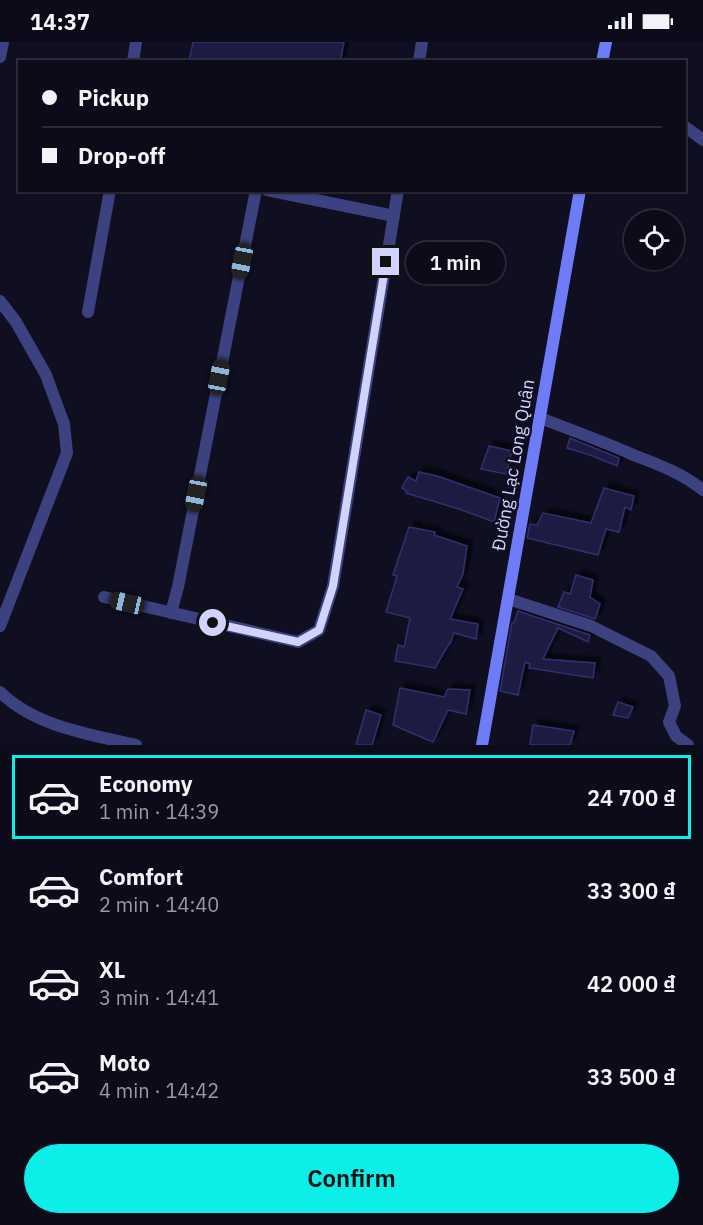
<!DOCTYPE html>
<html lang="en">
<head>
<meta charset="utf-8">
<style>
	:root { --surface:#0c0b1a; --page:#151423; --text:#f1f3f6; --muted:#9a9ba2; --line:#2c2b39; --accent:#0cefe9 }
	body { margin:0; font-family:"IBM Plex Sans",sans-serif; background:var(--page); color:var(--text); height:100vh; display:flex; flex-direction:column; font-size:22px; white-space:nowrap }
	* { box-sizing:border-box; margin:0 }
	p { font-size:20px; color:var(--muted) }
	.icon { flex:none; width:33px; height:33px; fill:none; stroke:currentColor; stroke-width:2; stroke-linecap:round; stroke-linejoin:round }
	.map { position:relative; height:703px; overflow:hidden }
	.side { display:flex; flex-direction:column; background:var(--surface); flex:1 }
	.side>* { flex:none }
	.banner { position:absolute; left:18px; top:18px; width:668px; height:132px; border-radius:0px; box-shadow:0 2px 4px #0004,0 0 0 2px var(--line); display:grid; align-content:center; height:132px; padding:0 24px; background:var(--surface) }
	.controls { position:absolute; left:624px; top:168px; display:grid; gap:12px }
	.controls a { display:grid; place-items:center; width:60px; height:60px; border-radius:50%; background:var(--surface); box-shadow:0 2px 4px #0004,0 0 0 2px var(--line); font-size:30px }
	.end { position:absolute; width:27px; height:27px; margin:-14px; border:8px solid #d2d3fd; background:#111; box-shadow:0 0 0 3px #111 }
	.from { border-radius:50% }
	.bubble { position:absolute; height:42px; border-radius:21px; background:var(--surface); box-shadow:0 2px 4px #0004,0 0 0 2px var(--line); font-size:20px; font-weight:600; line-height:42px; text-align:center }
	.car { position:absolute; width:18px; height:36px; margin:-18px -9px; border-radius:8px; box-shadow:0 0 4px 2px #0007; background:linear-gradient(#222 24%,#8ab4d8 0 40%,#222 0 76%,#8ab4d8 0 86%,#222 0) }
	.banner b { display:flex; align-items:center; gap:21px; height:57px; font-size:22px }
	.banner b+b { border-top:2px solid var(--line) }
	.banner i { width:15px; height:15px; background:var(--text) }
	ul { padding:10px 0 0; list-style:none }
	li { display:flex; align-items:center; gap:18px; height:84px; margin:0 12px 9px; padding:0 12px; border:3px solid transparent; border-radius:0px }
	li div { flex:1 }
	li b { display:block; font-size:22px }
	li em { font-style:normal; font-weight:600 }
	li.selected { border-color:var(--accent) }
	li>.icon { width:54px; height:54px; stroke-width:1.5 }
	.button { display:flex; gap:12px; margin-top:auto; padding:12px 24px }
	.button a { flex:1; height:69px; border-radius:36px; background:var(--accent); color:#111; font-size:24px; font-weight:600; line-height:69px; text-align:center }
	.status { display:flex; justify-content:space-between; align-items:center; height:42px; padding:0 30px; background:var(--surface); direction:ltr }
	.status svg { height:16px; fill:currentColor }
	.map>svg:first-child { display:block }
	.building { fill:#1f1c42; stroke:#342f6d; stroke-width:1.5; filter:url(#shadow) }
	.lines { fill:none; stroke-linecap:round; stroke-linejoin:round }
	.minor { stroke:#3c427f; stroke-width:12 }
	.tertiary { stroke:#3c427f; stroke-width:12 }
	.secondary { stroke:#6f7cf8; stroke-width:12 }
	.route { stroke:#d2d3fd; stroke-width:8 }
	.labels { text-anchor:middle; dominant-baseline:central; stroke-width:5; stroke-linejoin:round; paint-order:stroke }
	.street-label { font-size:18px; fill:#d2d3fd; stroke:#100f22 }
</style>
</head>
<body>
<div class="status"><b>14:37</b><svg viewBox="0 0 49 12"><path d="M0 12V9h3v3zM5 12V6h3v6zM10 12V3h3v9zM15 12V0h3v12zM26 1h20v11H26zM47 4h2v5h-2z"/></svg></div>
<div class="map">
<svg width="703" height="703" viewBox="0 0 703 703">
	<defs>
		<filter id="shadow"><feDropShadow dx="5.5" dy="-5.5" stdDeviation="1.5" flood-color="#0009"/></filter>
	</defs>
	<rect width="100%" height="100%" fill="#100f22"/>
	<path class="building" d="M193,0H344L340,20H189Z
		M570,396L619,416L617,424L590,413L567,406Z
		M489,404L512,409L506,432L481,427Z
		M419,430L437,434L500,456L494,480L459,467L406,451L407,449L402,446L408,435L416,439Z
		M604,446L634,454L631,468L625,465L619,490L606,487L598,513L527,496L530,482L537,483L543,471L591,481Z
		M409,485L435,490L434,493L467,504L463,532L457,545L463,547L450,577L478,582L476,597L454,591L450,602H449L435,626L395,619L398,603L404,605L410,576L386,570L397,534L393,533Z
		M576,533L593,538L590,555L600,562L595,577L558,565L564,550L570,552Z
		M518,569L590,593L588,600L558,586L543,617L595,621L593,636L529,626L530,622L525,620L518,653L500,649L512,581H514Z
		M400,646L444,655L448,647L470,648L466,672L448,668L433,700L393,683Z
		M618,660L633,665L628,676L613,673Z
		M366,668L381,673L372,703H356Z
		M533,683L574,689L570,703H530Z"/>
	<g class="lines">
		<path class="minor" d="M0,15L3,0
			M133,20L136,0
			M419,20L422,0
			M684,84L703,98
			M267,148L394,174
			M0,259L16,280L46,333L64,382L67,411L0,584
			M88,270L110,148
			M540,376C572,388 604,400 636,414C660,423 683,432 703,448
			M104,555L298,600L319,588L333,544L398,148
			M508,557L591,584L651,614L669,634L675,664L669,680L676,694L688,703
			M171,571L178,545L256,148"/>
		<path class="tertiary" d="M0,650C36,685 89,692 136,703"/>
		<path class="secondary" d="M602,20L606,0
			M482,703L580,148"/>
	</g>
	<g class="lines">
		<path class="route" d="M213,581L298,600L319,588L333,544L386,220"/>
	</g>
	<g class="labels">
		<g class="street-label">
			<text transform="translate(513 423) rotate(-80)">Đường Lạc Long Quân</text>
		</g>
	</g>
</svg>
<div class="controls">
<a><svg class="icon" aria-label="locate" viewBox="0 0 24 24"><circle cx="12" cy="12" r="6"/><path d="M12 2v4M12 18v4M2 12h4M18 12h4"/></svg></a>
</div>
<i class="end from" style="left:213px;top:581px"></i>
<i class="end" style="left:386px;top:220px"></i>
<div class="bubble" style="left:406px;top:200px;width:99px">1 min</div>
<i class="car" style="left:242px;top:219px;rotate:191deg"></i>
<i class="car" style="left:219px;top:335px;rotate:11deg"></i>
<i class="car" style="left:196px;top:452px;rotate:191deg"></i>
<i class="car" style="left:127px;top:561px;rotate:283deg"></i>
<div class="banner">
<b><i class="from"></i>Pickup</b>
<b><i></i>Drop-off</b>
</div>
</div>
<section class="side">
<ul>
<li class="selected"><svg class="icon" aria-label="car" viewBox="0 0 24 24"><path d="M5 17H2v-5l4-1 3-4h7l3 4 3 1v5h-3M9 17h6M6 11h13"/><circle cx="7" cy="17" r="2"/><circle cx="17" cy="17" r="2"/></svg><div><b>Economy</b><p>1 min · 14:39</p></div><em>24 700 ₫</em></li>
<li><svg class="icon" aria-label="car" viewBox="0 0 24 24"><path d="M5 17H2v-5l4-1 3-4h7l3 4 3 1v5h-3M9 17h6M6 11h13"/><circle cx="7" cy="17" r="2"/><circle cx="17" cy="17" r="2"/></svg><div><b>Comfort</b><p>2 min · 14:40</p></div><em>33 300 ₫</em></li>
<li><svg class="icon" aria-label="car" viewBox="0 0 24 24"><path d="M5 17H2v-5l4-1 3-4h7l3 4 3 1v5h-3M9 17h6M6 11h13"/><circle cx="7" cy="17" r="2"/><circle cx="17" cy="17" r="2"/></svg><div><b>XL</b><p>3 min · 14:41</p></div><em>42 000 ₫</em></li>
<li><svg class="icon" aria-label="car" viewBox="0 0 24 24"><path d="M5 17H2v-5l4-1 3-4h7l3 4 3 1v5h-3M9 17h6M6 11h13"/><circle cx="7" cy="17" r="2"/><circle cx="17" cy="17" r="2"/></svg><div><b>Moto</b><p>4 min · 14:42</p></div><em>33 500 ₫</em></li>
</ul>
<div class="button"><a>Confirm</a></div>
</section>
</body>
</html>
